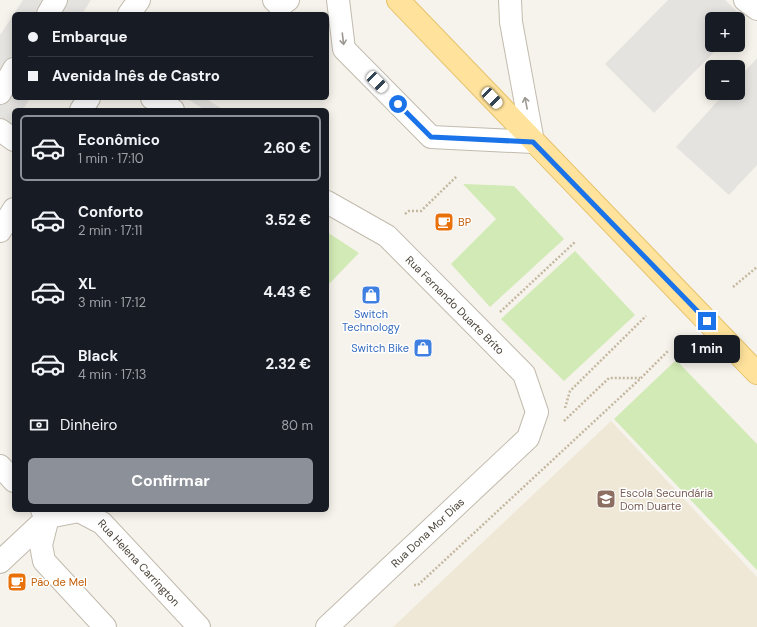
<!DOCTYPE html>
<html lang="pt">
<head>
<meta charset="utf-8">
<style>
	:root { --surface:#171b24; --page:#20242c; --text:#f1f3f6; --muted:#9ea1a6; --line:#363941; --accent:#8c9099 }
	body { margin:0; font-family:"DM Sans",sans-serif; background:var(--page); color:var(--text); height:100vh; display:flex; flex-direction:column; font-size:15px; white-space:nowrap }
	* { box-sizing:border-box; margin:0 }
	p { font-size:13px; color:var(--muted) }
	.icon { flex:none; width:22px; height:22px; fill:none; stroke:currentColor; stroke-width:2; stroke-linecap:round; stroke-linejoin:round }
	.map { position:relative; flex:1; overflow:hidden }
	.sheet { position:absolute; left:12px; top:108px; width:317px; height:404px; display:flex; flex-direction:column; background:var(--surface); border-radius:6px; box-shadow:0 2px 10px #0003 }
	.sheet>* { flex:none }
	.hud { position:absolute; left:12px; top:12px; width:317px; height:88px; border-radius:6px; box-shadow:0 2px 10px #0003; display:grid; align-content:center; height:88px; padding:0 16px; background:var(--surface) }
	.fabs { position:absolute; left:705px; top:12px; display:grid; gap:8px }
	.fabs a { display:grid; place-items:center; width:40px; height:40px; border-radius:6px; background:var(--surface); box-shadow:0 2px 10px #0003; font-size:20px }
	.end { position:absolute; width:18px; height:18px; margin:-9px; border:5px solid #1a73e8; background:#fff; box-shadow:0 0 0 2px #fff }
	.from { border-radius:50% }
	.bubble { position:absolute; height:28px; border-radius:6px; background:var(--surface); box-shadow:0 2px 10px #0003; font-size:13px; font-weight:700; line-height:28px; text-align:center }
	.car { position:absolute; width:12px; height:24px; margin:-12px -6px; border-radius:5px; box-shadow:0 0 3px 1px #0007; background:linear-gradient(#fff 24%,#345 0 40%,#fff 0 76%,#345 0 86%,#fff 0) }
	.hud b { display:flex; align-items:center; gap:14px; height:38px; font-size:15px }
	.hud b+b { border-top:1px solid var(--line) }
	.hud i { width:10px; height:10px; background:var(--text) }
	ul { padding:7px 0 0; list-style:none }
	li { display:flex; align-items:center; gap:12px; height:66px; margin:0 8px 6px; padding:0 8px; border:2px solid transparent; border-radius:6px }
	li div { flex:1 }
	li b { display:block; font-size:15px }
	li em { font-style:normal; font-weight:700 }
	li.selected { border-color:var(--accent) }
	li>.icon { width:36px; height:36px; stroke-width:1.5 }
	.pay { display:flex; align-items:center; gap:10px; height:44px; padding:0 16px; font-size:15px }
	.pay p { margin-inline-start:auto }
	.cta { display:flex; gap:8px; margin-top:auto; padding:8px 16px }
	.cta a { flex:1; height:46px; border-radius:6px; background:var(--accent); color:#fff; font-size:16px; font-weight:700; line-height:46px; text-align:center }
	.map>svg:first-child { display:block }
	.education { fill:#efe8d6 }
	.green { fill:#d2eab5 }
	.parking { fill:#e5e3e0 }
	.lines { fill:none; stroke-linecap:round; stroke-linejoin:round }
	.minor-casing { stroke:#c2bbae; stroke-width:24 }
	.major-casing { stroke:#e6c16a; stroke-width:24 }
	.path { stroke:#c4b79f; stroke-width:2.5; stroke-dasharray:2 2; stroke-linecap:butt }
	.minor { stroke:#fff; stroke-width:22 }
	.major { stroke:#ffe39c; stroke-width:22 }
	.oneway { stroke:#9c9892 }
	.route { stroke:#1a73e8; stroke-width:5 }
	.labels { text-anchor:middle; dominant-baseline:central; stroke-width:3; stroke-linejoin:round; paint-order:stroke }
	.food-label { font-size:11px; fill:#c56008; stroke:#fff; text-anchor:start }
	.street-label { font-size:11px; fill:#4b4439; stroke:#fff }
	.shop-label { font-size:11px; fill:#366cbe; stroke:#fff }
	.education-label { font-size:11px; fill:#785e54; stroke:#fff; text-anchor:start }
</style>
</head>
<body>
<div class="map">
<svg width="757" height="627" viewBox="0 0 757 627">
	<rect width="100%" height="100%" fill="#f6f3ec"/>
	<path class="education" d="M611,421L757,577V627H393Z"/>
	<path class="green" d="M463,184L514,186L564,239L490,307L451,264L496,219Z
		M327,232L359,253L328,285L327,284Z
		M575,251L635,315L564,381L501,319Z
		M676,360L757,444V570L614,419Z"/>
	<path class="parking" d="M23,0H91L82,14H14V98H30L23,110H14V124L0,146V35Z
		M668,0H725L746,20L738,28V19H712V45H721L654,113L605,64Z
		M757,58V165L729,195L676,147L725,93H738V79Z
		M186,98H205L224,110H205Z"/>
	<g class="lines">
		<g class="minor-casing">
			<g id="minor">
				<path d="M274,0L280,6L288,0"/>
				<path d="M338,0L344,49L431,137L533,142L511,22L510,0"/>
				<path d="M745,0L757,9"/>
				<path d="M48,14L56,0"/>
				<path d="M129,14L139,0"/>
				<path d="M0,93L14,69"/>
				<path d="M152,98L173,110"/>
				<path d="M81,110L89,98"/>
				<path d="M0,130L14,140"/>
				<path d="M0,231L14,209"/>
				<path d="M0,466L14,481"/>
				<path id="s1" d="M42,510L48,517L79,511L102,523L199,627"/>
				<path d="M48,517L41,545L44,561L105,627"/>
				<path d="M0,562L48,517"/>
				<path id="s2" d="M327,627L528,438L537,412L524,374L387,236L327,202"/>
			</g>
		</g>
		<g class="major-casing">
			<path id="major" d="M398,0L757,373"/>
		</g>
		<path class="path" d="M405,214L409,211H421L457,176
			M733,287L757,267
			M500,312L575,242
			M565,408L570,391L646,316
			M564,421L609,378H640
			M414,585H418L641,378L669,350"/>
		<use href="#minor" class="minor"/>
		<use href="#major" class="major"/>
	</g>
	<defs><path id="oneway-shaft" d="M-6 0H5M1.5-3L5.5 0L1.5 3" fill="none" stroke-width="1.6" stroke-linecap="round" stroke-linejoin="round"/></defs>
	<g class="oneway">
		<use href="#oneway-shaft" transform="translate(343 39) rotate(83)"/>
		<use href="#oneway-shaft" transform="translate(526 103) rotate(-101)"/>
	</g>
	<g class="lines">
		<path class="route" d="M398,104L431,137L533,142L707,321"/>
	</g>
	<defs>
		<g id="cafe-square" transform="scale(1)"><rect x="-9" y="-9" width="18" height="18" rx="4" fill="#e8710a" stroke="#fff"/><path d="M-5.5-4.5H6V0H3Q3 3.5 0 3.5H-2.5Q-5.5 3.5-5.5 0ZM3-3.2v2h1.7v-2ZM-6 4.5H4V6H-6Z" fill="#fff"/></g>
		<g id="shop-square" transform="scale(1)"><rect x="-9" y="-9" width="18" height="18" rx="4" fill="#3f7fe0" stroke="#fff"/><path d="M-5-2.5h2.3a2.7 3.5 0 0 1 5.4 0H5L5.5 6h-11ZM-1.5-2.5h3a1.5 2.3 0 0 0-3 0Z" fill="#fff"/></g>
		<g id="school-square" transform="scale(1)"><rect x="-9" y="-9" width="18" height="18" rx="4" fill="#8d6e63" stroke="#fff"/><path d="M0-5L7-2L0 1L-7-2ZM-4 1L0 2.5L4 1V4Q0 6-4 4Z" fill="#fff"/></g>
	</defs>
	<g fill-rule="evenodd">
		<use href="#cafe-square" x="444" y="222"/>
		<use href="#shop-square" x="371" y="295"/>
		<use href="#shop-square" x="423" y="348"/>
		<use href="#school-square" x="606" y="499"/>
		<use href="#cafe-square" x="17" y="582"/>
	</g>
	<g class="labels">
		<g class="food-label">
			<text x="458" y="222">BP</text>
			<text x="31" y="582">Pão de Mel</text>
		</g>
		<g class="street-label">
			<text transform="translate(455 305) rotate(45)">Rua Fernando Duarte Brito</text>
			<text stroke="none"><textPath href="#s2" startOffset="138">Rua Dona Mor Dias</textPath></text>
			<text stroke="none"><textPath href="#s1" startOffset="121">Rua Helena Carrington</textPath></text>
		</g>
		<g class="shop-label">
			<text x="371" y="314">Switch<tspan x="371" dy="13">Technology</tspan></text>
			<text x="409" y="348" text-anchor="end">Switch Bike</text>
		</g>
		<g class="education-label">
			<text x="620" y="493">Escola Secundária<tspan x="620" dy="13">Dom Duarte</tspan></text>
		</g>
	</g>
</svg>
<div class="fabs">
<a>+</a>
<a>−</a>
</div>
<i class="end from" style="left:398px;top:104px"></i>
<i class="end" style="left:707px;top:321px"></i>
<div class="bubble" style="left:674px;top:335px;width:66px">1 min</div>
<i class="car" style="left:377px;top:82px;rotate:135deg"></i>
<i class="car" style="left:492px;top:98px;rotate:136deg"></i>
<div class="hud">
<b><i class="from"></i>Embarque</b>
<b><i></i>Avenida Inês de Castro</b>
</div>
<section class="sheet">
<ul>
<li class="selected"><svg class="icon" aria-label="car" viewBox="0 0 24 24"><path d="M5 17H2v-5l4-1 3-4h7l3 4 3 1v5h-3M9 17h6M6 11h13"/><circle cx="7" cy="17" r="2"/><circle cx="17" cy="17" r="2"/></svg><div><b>Econômico</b><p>1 min · 17:10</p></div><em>2.60 €</em></li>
<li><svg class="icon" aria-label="car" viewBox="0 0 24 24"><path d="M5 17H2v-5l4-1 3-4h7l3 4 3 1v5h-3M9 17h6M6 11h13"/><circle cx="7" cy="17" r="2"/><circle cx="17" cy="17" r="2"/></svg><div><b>Conforto</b><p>2 min · 17:11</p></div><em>3.52 €</em></li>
<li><svg class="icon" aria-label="car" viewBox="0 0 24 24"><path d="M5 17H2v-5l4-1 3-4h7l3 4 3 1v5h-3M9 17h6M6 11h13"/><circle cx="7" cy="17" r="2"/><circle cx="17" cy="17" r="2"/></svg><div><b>XL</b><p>3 min · 17:12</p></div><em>4.43 €</em></li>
<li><svg class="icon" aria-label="car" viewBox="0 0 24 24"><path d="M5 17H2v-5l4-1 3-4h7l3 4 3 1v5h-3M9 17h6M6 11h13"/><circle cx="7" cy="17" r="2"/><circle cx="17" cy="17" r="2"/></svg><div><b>Black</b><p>4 min · 17:13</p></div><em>2.32 €</em></li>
</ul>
<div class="pay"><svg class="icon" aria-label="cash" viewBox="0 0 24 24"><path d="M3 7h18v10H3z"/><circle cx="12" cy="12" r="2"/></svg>Dinheiro<p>80 m</p></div>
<div class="cta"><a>Confirmar</a></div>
</section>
</div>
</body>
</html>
